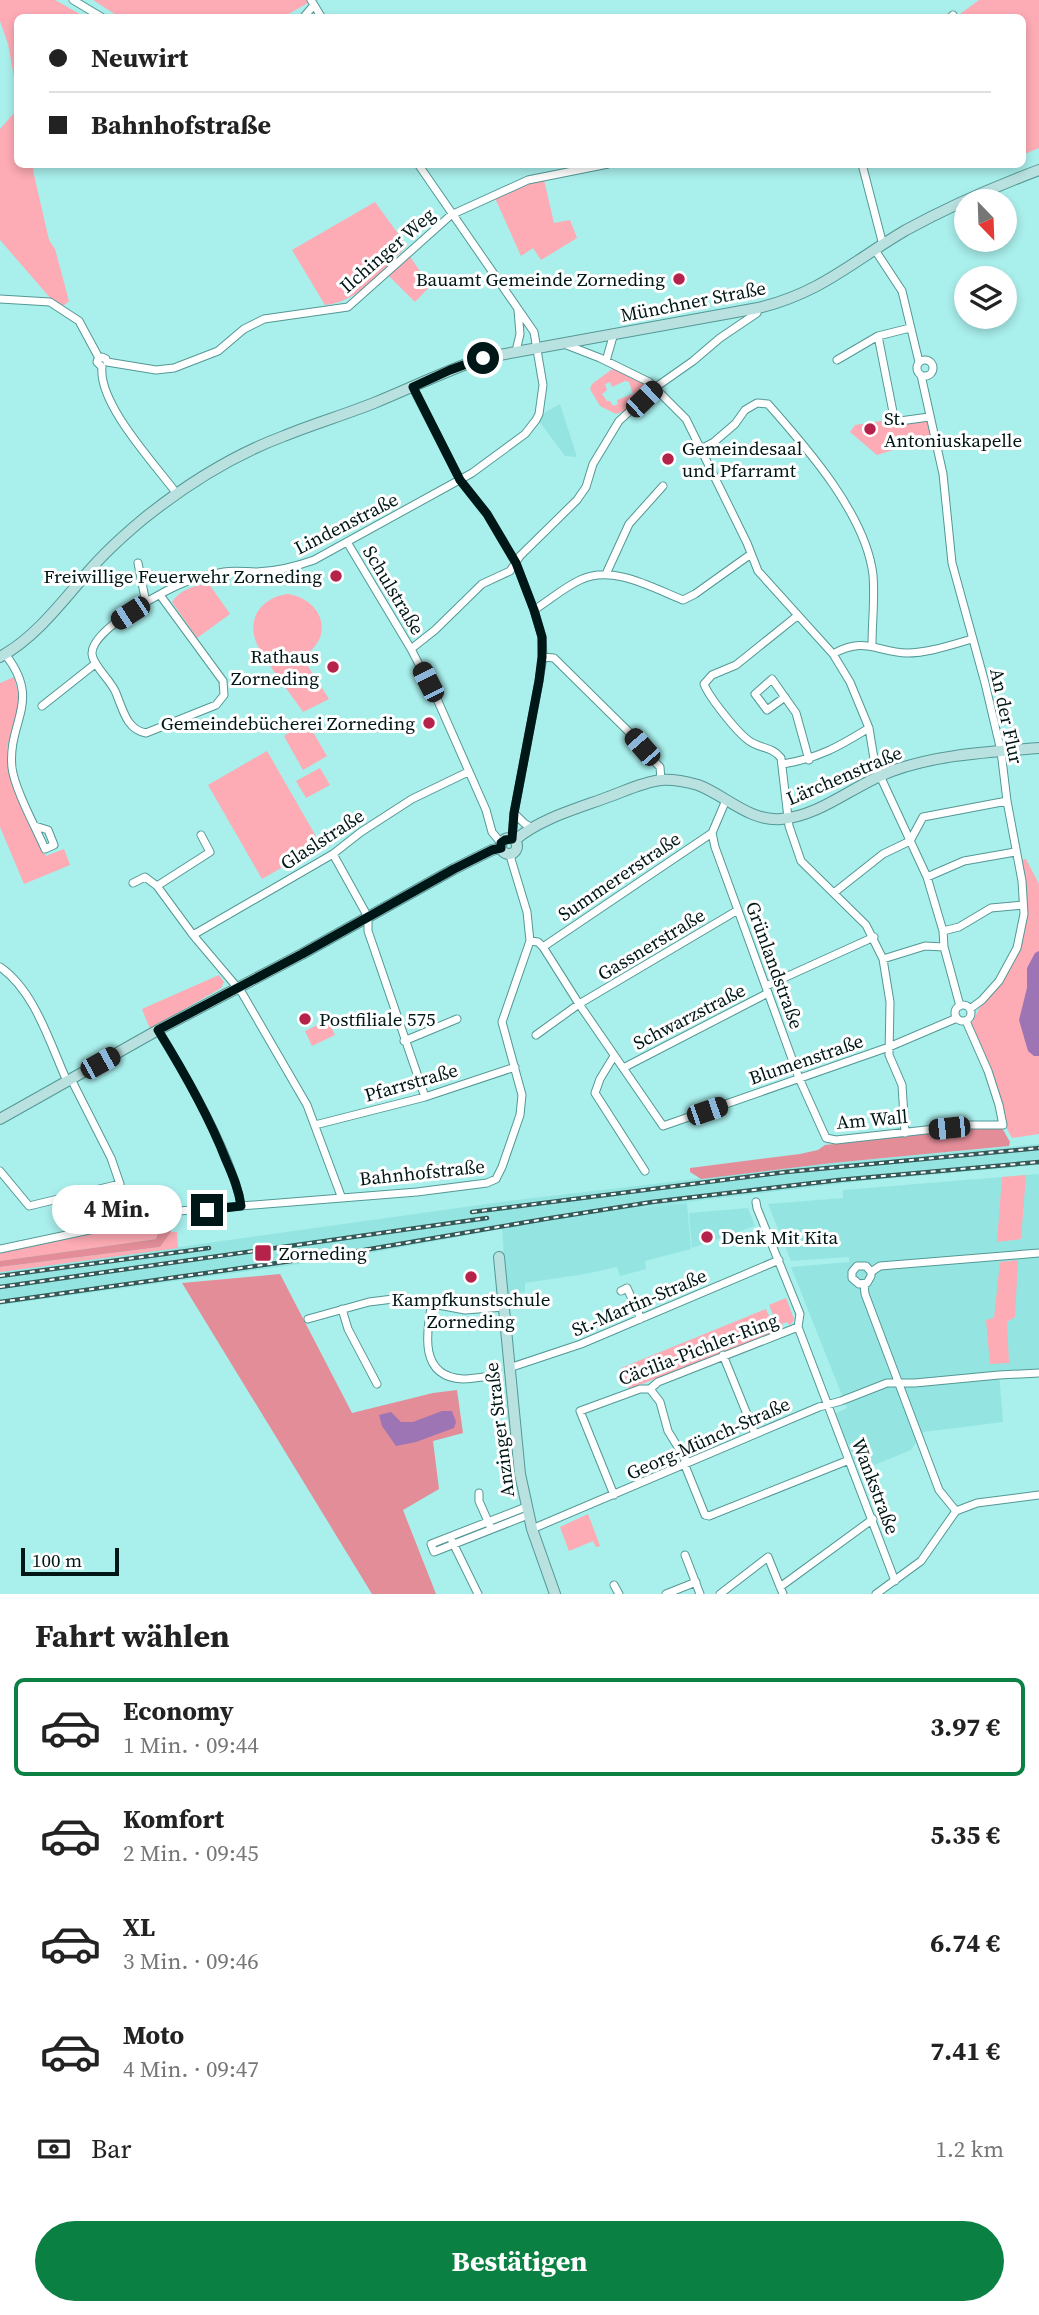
<!DOCTYPE html>
<html lang="de">
<head>
<meta charset="utf-8">
<style>
	:root { --surface:#fff; --page:#f6f6f6; --text:#222; --muted:#767676; --line:#e0e0e0; --accent:#0b8043 }
	body { margin:0; font-family:"Source Serif 4",serif; background:var(--page); color:var(--text); height:100vh; display:flex; flex-direction:column; font-size:26px; white-space:nowrap }
	* { box-sizing:border-box; margin:0 }
	p { font-size:23px; color:var(--muted) }
	.icon { flex:none; width:38px; height:38px; fill:none; stroke:currentColor; stroke-width:2; stroke-linecap:round; stroke-linejoin:round }
	.map { position:relative; height:1594px; overflow:hidden }
	.panel { display:flex; flex-direction:column; background:var(--surface); flex:1 }
	.panel>* { flex:none }
	.top-card { position:absolute; left:14px; top:14px; width:1012px; height:154px; border-radius:10px; box-shadow:0 4px 10px #0003; display:grid; align-content:center; height:154px; padding:0 35px; background:var(--surface) }
	.needle { width:46px; rotate:157deg }
	.fabs { position:absolute; left:954px; top:189px; display:grid; gap:14px }
	.fabs a { display:grid; place-items:center; width:63px; height:63px; border-radius:50%; background:var(--surface); box-shadow:0 4px 10px #0003; font-size:35px }
	.scale { position:absolute; left:21px; bottom:18px; width:98px; box-sizing:border-box; padding-left:7px; border:4px solid #001717; border-top:0; font-size:19px; line-height:24px; white-space:nowrap; color:#001717; -webkit-text-stroke:5px #fff; paint-order:stroke }
	.end { position:absolute; width:32px; height:32px; margin:-16px; border:9px solid #001717; background:#fff; box-shadow:0 0 0 4px #fff }
	.from { border-radius:50% }
	.bubble { position:absolute; height:49px; border-radius:24px; background:var(--surface); box-shadow:0 4px 10px #0003; font-size:23px; font-weight:700; line-height:49px; text-align:center }
	.car { position:absolute; width:21px; height:42px; margin:-21px -10px; border-radius:9px; box-shadow:0 0 5px 2px #0007; background:linear-gradient(#222 24%,#8ab4d8 0 40%,#222 0 76%,#8ab4d8 0 86%,#222 0) }
	.top-card b { display:flex; align-items:center; gap:24px; height:66px; font-size:26px }
	.top-card b+b { border-top:2px solid var(--line) }
	.top-card i { width:18px; height:18px; background:var(--text) }
	ul { padding:0; list-style:none }
	li { display:flex; align-items:center; gap:21px; height:98px; margin:0 14px 10px; padding:0 21px; border:4px solid transparent; border-radius:10px }
	li div { flex:1 }
	li b { display:block; font-size:26px }
	li em { font-style:normal; font-weight:700 }
	li.on { border-color:var(--accent) }
	li>.icon { width:63px; height:63px; stroke-width:1.5 }
	h2 { padding:0 35px; font-size:32px; line-height:84px }
	.pay { display:flex; align-items:center; gap:18px; height:77px; padding:0 35px; font-size:26px }
	.pay p { margin-inline-start:auto }
	.cta { display:flex; gap:14px; margin-top:auto; padding:14px 35px }
	.cta a { flex:1; height:80px; border-radius:42px; background:var(--accent); color:#fff; font-size:28px; font-weight:700; line-height:80px; text-align:center }
	.map>svg:first-child { display:block }
	.built { fill:#94e5e1 }
	.green { fill:#fdabb4; fill-rule:evenodd }
	.forest { fill:#e28d98 }
	.water { fill:#9d75b5 }
	.lines { fill:none; stroke-linecap:round; stroke-linejoin:round }
	.street-casing { stroke:#539895; stroke-width:9 }
	.secondary-casing { stroke:#539895; stroke-width:12 }
	.street { stroke:#fff; stroke-width:7 }
	.secondary { stroke:#b9e1e0; stroke-width:10 }
	.rail-casing { stroke:#335857; stroke-width:4.5 }
	.rail { stroke:#fff; stroke-width:2; stroke-dasharray:5; stroke-linecap:butt }
	.route { stroke:#001717; stroke-width:9 }
	.poi-dot { fill:#b5234a; stroke:#fff; stroke-width:2.5 }
	.labels { text-anchor:middle; dominant-baseline:central; stroke-width:6; stroke-linejoin:round; paint-order:stroke }
	.street-label { font-size:19px; fill:#001717; stroke:#fff }
	.poi-label { font-size:19px; fill:#001717; stroke:#fff; text-anchor:start }
</style>
</head>
<body>
<div class="map">
<svg width="1039" height="1594" viewBox="0 0 1039 1594">
	<rect width="100%" height="100%" fill="#a9efec"/>
	<path class="built" d="M560,404L577,457L565,456L539,421L542,414Z
		M1039,1144V1165L862,1181L635,1208L687,1203L691,1249L645,1261L646,1269L620,1276L617,1267L585,1274L525,1283V1292L507,1295L502,1229L337,1259L0,1305V1272L508,1201L832,1163Z
		M1039,1174V1370L999,1373L1003,1422L923,1432L911,1450L860,1471L835,1414L847,1408L791,1267L849,1262V1257L791,1261L768,1204L843,1198V1190Z
		M748,1208L755,1226L692,1248L689,1213Z"/>
	<path class="green" d="M0,0H55L85,17L18,18L17,94L8,44L0,21Z
		M93,0H307L308,3L283,17L121,18Z
		M979,0H1039V148L1022,155V18L956,17Z
		M15,112L17,117L18,164L33,165L34,175L49,240L55,249L69,301L62,307L52,300L0,240V129Z
		M544,180L554,223L570,220L577,238L541,260L533,248L521,256L495,198L526,184Z
		M375,202L407,246C383,269 359,302 325,305L292,250Z
		M409,255L430,286L415,302L388,275Z
		M615,367L649,387V390L629,409L616,414L600,406L590,389L592,384ZM625,381L629,382L633,394L617,400L618,404L613,406L610,401H607L602,394L607,390L605,384L610,382L612,387Z
		M894,419L895,423L927,419L931,438L877,455L850,432L855,425Z
		M209,584L230,614L197,638L172,602C180,590 194,585 209,584Z
		M288,594C323,600 336,637 302,657L329,699L303,712C292,695 260,656 255,639C248,615 264,597 288,594Z
		M14,677C17,689 21,702 19,714C16,731 7,734 7,755C8,788 32,827 46,856L64,849L70,865L24,884L0,827V683Z
		M307,722L327,756L303,770L284,736Z
		M267,751L321,845L262,879L208,785Z
		M320,768L330,785L306,798L296,781Z
		M1026,859L1039,884V1134L1012,1138L1005,1125L971,1025L983,1001L1016,954L1023,938L1026,920L1020,860Z
		M219,975L224,982L221,988L150,1029L142,1009Z
		M328,1020L335,1035L312,1046L305,1031Z
		M1026,1175L1021,1239L997,1242L1002,1177Z
		M171,1217L173,1223L160,1226L156,1239L0,1261V1252Z
		M171,1232H177L178,1248L0,1272V1267L160,1247Z
		M1018,1260L1015,1317L1007,1322L1009,1363L990,1364L986,1320L994,1318L1000,1262Z
		M786,1298L794,1319L792,1323L789,1325L787,1322L782,1324L783,1327L779,1329L769,1305Z
		M766,1309L776,1332L629,1389L621,1368Z
		M588,1514L600,1546L596,1547L593,1541L569,1551L560,1527Z"/>
	<path class="forest" d="M1002,1128L1010,1142L1009,1146L832,1163L701,1179L690,1172V1168L800,1154L818,1150L825,1145L972,1129Z
		M173,1223L171,1232L160,1247L0,1267V1261L156,1239L160,1226Z
		M280,1274L352,1413L433,1393L457,1390L463,1433L433,1441L439,1489L403,1510L436,1594H372L182,1283Z"/>
	<path class="water" d="M1039,951V1056H1034L1028,1051L1019,1020L1027,988V968L1035,953Z
		M442,1411H452L456,1422L454,1428L416,1442L396,1446L382,1426L379,1415L391,1412L401,1422H413Z"/>
	<g class="lines">
		<g class="street-casing">
			<path id="street" d="M73,0L103,18
				M311,0L322,18
				M303,18L314,5
				M950,18L953,15
				M862,164L883,245
				M875,250L902,291L919,362
				M0,299L50,302L79,321L99,358
				M878,336L894,417L900,421L929,417
				M564,344L600,358L649,382L686,419L747,543L758,571L833,654L850,682L869,728L875,765L927,877L943,931L944,947L960,1006
				M516,351L520,334L518,310
				M917 368a8 8 0 1 1 16 0a8 8 0 1 1-16 0Z
				M837,360L878,336L910,328
				M606,361L614,333
				M102,367L97,362L98,359L102,357L106,359L107,362L156,370L174,368L218,351L244,329L264,319L348,307L451,215L528,180L608,164
				M102,367C98,404 155,464 177,494
				M921,375L943,474L952,563L985,683L1001,751L1007,801L1022,881L1024,914L1017,948L999,981L982,1000L970,1009
				M413,388L460,480L487,514L516,563L534,610L542,637L543,657L539,681L514,813L512,839
				M701,449L714,442L735,424L745,410L757,403L768,404C807,448 866,515 873,575C875,598 872,622 872,645
				M347,542L411,649L437,699L486,810L492,832L501,843
				M138,563L146,603
				M606,574L629,524L663,486
				M160,595L223,681L224,695L216,705L146,733C127,730 123,710 116,693C111,680 92,665 92,653C92,629 166,589 188,581C199,577 213,574 224,572C235,570 246,572 257,572C277,571 295,567 314,560L472,473L525,434L536,420L539,414L543,385L534,332L418,164
				M534,610C550,600 563,588 580,580C612,564 653,588 683,600L695,594L751,554
				M797,616L736,665L712,675L704,684C709,697 736,731 748,740C759,749 772,746 781,758L789,826L801,861L866,925L883,959L890,1002L889,1055L902,1085L905,1133
				M411,649L435,630L482,584L510,571L520,556L577,500L586,487L593,464L619,421L656,387L693,361L720,338L757,313L758,308
				M5,654C43,702 7,721 12,768C15,790 36,828 45,849L54,845L48,830L35,826
				M833,654C864,636 877,652 907,653C928,653 951,645 972,639
				M543,657L554,658L631,734L657,764L660,767L661,780
				M785,697L767,710L755,694L772,679L796,713L809,760
				M42,706L95,664
				M783,764C819,758 838,747 869,728
				M726,800L712,833L715,847L799,1078L826,1138L836,1140L971,1125H1003L999,1105L988,1071L966,1021
				M514,813L524,823L532,828
				M333,854L368,917V931L425,1097
				M927,877L964,861L1015,852
				M133,883L145,877L157,886L193,935L242,993L307,1105L341,1196
				M157,886L210,852L201,835
				M835,892L883,854L910,841L923,817L1007,801
				M943,931L959,927L991,908L1023,905
				M193,935L333,854L361,832L412,799L468,772
				M530,941L538,942L543,947L579,1004L663,1126L889,1047L957,1018
				M543,947L712,833
				M883,959L925,946L944,947
				M0,967C35,991 50,1044 67,1081
				M766,986L874,937
				M955 1013a8 8 0 1 1 16 0a8 8 0 1 1-16 0Z
				M158,1030C184,1073 208,1114 227,1160C233,1176 239,1190 241,1206
				M536,1035L579,1004L738,910
				M404,1041L457,1019
				M614,1056L600,1079L595,1093L645,1171
				M625,1067L768,993
				M315,1125L425,1097L515,1067
				M0,1171L29,1206L120,1184L111,1158L71,1079
				M756,1202L757,1208L800,1314L798,1327
				M0,1249L179,1211L417,1192L487,1183L496,1179L502,1167L520,1115L522,1095L502,1022L530,941L527,912L511,859L512,854
				M871,1272L866,1266H857L852,1272V1278L859,1284L867,1283L871,1276V1272L880,1266L1039,1253
				M864,1284L865,1294L939,1490L956,1511
				M621,1291L627,1288L641,1319
				M432,1303C426,1333 419,1377 463,1379C472,1379 482,1377 491,1376
				M342,1309L348,1329L377,1384
				M308,1319L369,1302L401,1298L465,1310L504,1307
				M798,1327L895,1581
				M723,1355L755,1434
				M509,1368L581,1344L779,1260
				M650,1389L660,1402L668,1431L687,1462
				M684,1463L705,1515L709,1516L849,1460
				M479,1493V1501L490,1526
				M614,1495L580,1411L640,1389H650L658,1382L798,1327
				M526,1507L431,1544L434,1552L528,1515
				M532,1529L819,1407L841,1401L887,1383H915L999,1375L1039,1373
				M452,1541L478,1594
				M685,1555L700,1594
				M614,1585L619,1594
				M780,1587L873,1519
				M666,1594L696,1582
				M720,1594L768,1557L783,1594
				M876,1594L921,1561L956,1511L977,1503L1039,1495"/>
		</g>
		<g class="secondary-casing">
			<path id="secondary" d="M0,657C36,637 61,603 88,572C104,553 123,536 142,520C184,486 233,455 284,436C313,424 344,415 374,403C411,388 445,371 483,358L758,308C821,293 853,261 906,230C948,207 994,187 1039,170
				M501 846a8 8 0 1 1 16 0a8 8 0 1 1-16 0Z
				M515,840C541,818 579,808 611,796C627,790 644,782 661,780C673,779 687,782 698,785C725,795 750,822 781,819C821,816 855,784 892,771C939,754 990,752 1039,748
				M0,1119L158,1030L302,954L454,869L492,850L501,848
				M499,1257L520,1474L532,1529L555,1594"/>
		</g>
		<use href="#street" class="street"/>
		<use href="#secondary" class="secondary"/>
		<g class="rail-casing">
			<path id="rail" d="M472,1212L786,1172L1039,1148
				M0,1276L209,1248
				M0,1287L487,1218
				M0,1302L341,1254L545,1219L652,1202L839,1180L1039,1162"/>
		</g>
		<use href="#rail" class="rail"/>
	</g>
	<g class="lines">
		<path class="route" d="M207,1210L241,1206C239,1190 233,1176 226,1160C208,1114 184,1072 158,1030L302,954L454,869L492,850L501,848V843L505,840L512,839L514,813L539,681L542,657V637L534,610L516,563L487,514L460,480L413,387L450,370L483,358"/>
	</g>
	<g class="poi-dot">
		<circle cx="679" cy="279" r="7"/>
		<circle cx="870" cy="429" r="7"/>
		<circle cx="668" cy="459" r="7"/>
		<circle cx="336" cy="576" r="7"/>
		<circle cx="333" cy="667" r="7"/>
		<circle cx="429" cy="723" r="7"/>
		<circle cx="305" cy="1019" r="7"/>
		<circle cx="707" cy="1237" r="7"/>
		<rect x="254" y="1244" width="18" height="18" rx="3.5"/>
		<circle cx="471" cy="1277" r="7"/>
	</g>
	<g class="labels">
		<g class="street-label">
			<text transform="translate(387 250) rotate(-41)">Ilchinger Weg</text>
			<text transform="translate(693 301) rotate(-11)">Münchner Straße</text>
			<text transform="translate(346 523) rotate(-27)">Lindenstraße</text>
			<text transform="translate(394 590) rotate(59)">Schulstraße</text>
			<text transform="translate(1007 716) rotate(78)">An der Flur</text>
			<text transform="translate(844 775) rotate(-23)">Lärchenstraße</text>
			<text transform="translate(322 839) rotate(-33)">Glaslstraße</text>
			<text transform="translate(619 876) rotate(-34)">Summererstraße</text>
			<text transform="translate(651 944) rotate(-31)">Gassnerstraße</text>
			<text transform="translate(775 965) rotate(70)">Grünlandstraße</text>
			<text transform="translate(689 1016) rotate(-27)">Schwarzstraße</text>
			<text transform="translate(806 1059) rotate(-19)">Blumenstraße</text>
			<text transform="translate(411 1082) rotate(-16)">Pfarrstraße</text>
			<text transform="translate(872 1119) rotate(-5)">Am Wall</text>
			<text transform="translate(422 1172) rotate(-6)">Bahnhofstraße</text>
			<text transform="translate(639 1302) rotate(-23)">St.-Martin-Straße</text>
			<text transform="translate(698 1349) rotate(-21)">Cäcilia-Pichler-Ring</text>
			<text transform="translate(499 1430) rotate(-97)">Anzinger Straße</text>
			<text transform="translate(708 1438) rotate(-24)">Georg-Münch-Straße</text>
			<text transform="translate(876 1486) rotate(69)">Wankstraße</text>
		</g>
		<g class="poi-label">
			<text x="665" y="279" text-anchor="end">Bauamt Gemeinde Zorneding</text>
			<text x="884" y="418">St.<tspan x="884" dy="22">Antoniuskapelle</tspan></text>
			<text x="682" y="448">Gemeindesaal<tspan x="682" dy="22">und Pfarramt</tspan></text>
			<text x="322" y="576" text-anchor="end">Freiwillige Feuerwehr Zorneding</text>
			<text x="319" y="656" text-anchor="end">Rathaus<tspan x="319" dy="22">Zorneding</tspan></text>
			<text x="415" y="723" text-anchor="end">Gemeindebücherei Zorneding</text>
			<text x="319" y="1019">Postfiliale 575</text>
			<text x="721" y="1237">Denk Mit Kita</text>
			<text x="279" y="1253">Zorneding</text>
			<text x="471" y="1299" text-anchor="middle">Kampfkunstschule<tspan x="471" dy="22">Zorneding</tspan></text>
		</g>
	</g>
</svg>
<div class="fabs">
<a><svg class="needle" viewBox="-14 -14 28 28"><path d="M0-13l5 13h-10z" fill="#e53935"/><path d="M0 13l5-13h-10z" fill="#767676"/></svg></a>
<a><svg class="icon" aria-label="layers" viewBox="0 0 24 24"><path d="M12 4l9 5-9 5-9-5zM3 14l9 5 9-5"/></svg></a>
</div>
<div class="scale">100 m</div>
<i class="end from" style="left:483px;top:358px"></i>
<i class="end" style="left:207px;top:1210px"></i>
<div class="bubble" style="left:52px;top:1185px;width:130px">4 Min.</div>
<i class="car" style="left:644px;top:399px;rotate:46deg"></i>
<i class="car" style="left:130px;top:613px;rotate:237deg"></i>
<i class="car" style="left:428px;top:682px;rotate:333deg"></i>
<i class="car" style="left:642px;top:747px;rotate:319deg"></i>
<i class="car" style="left:100px;top:1063px;rotate:61deg"></i>
<i class="car" style="left:707px;top:1111px;rotate:71deg"></i>
<i class="car" style="left:949px;top:1128px;rotate:264deg"></i>
<div class="top-card">
<b><i class="from"></i>Neuwirt</b>
<b><i></i>Bahnhofstraße</b>
</div>
</div>
<section class="panel">
<h2>Fahrt wählen</h2>
<ul>
<li class="on"><svg class="icon" aria-label="car" viewBox="0 0 24 24"><path d="M5 17H2v-5l4-1 3-4h7l3 4 3 1v5h-3M9 17h6M6 11h13"/><circle cx="7" cy="17" r="2"/><circle cx="17" cy="17" r="2"/></svg><div><b>Economy</b><p>1 Min. · 09:44</p></div><em>3.97 €</em></li>
<li><svg class="icon" aria-label="car" viewBox="0 0 24 24"><path d="M5 17H2v-5l4-1 3-4h7l3 4 3 1v5h-3M9 17h6M6 11h13"/><circle cx="7" cy="17" r="2"/><circle cx="17" cy="17" r="2"/></svg><div><b>Komfort</b><p>2 Min. · 09:45</p></div><em>5.35 €</em></li>
<li><svg class="icon" aria-label="car" viewBox="0 0 24 24"><path d="M5 17H2v-5l4-1 3-4h7l3 4 3 1v5h-3M9 17h6M6 11h13"/><circle cx="7" cy="17" r="2"/><circle cx="17" cy="17" r="2"/></svg><div><b>XL</b><p>3 Min. · 09:46</p></div><em>6.74 €</em></li>
<li><svg class="icon" aria-label="car" viewBox="0 0 24 24"><path d="M5 17H2v-5l4-1 3-4h7l3 4 3 1v5h-3M9 17h6M6 11h13"/><circle cx="7" cy="17" r="2"/><circle cx="17" cy="17" r="2"/></svg><div><b>Moto</b><p>4 Min. · 09:47</p></div><em>7.41 €</em></li>
</ul>
<div class="pay"><svg class="icon" aria-label="cash" viewBox="0 0 24 24"><path d="M3 7h18v10H3z"/><circle cx="12" cy="12" r="2"/></svg>Bar<p>1.2 km</p></div>
<div class="cta"><a>Bestätigen</a></div>
</section>
</body>
</html>
